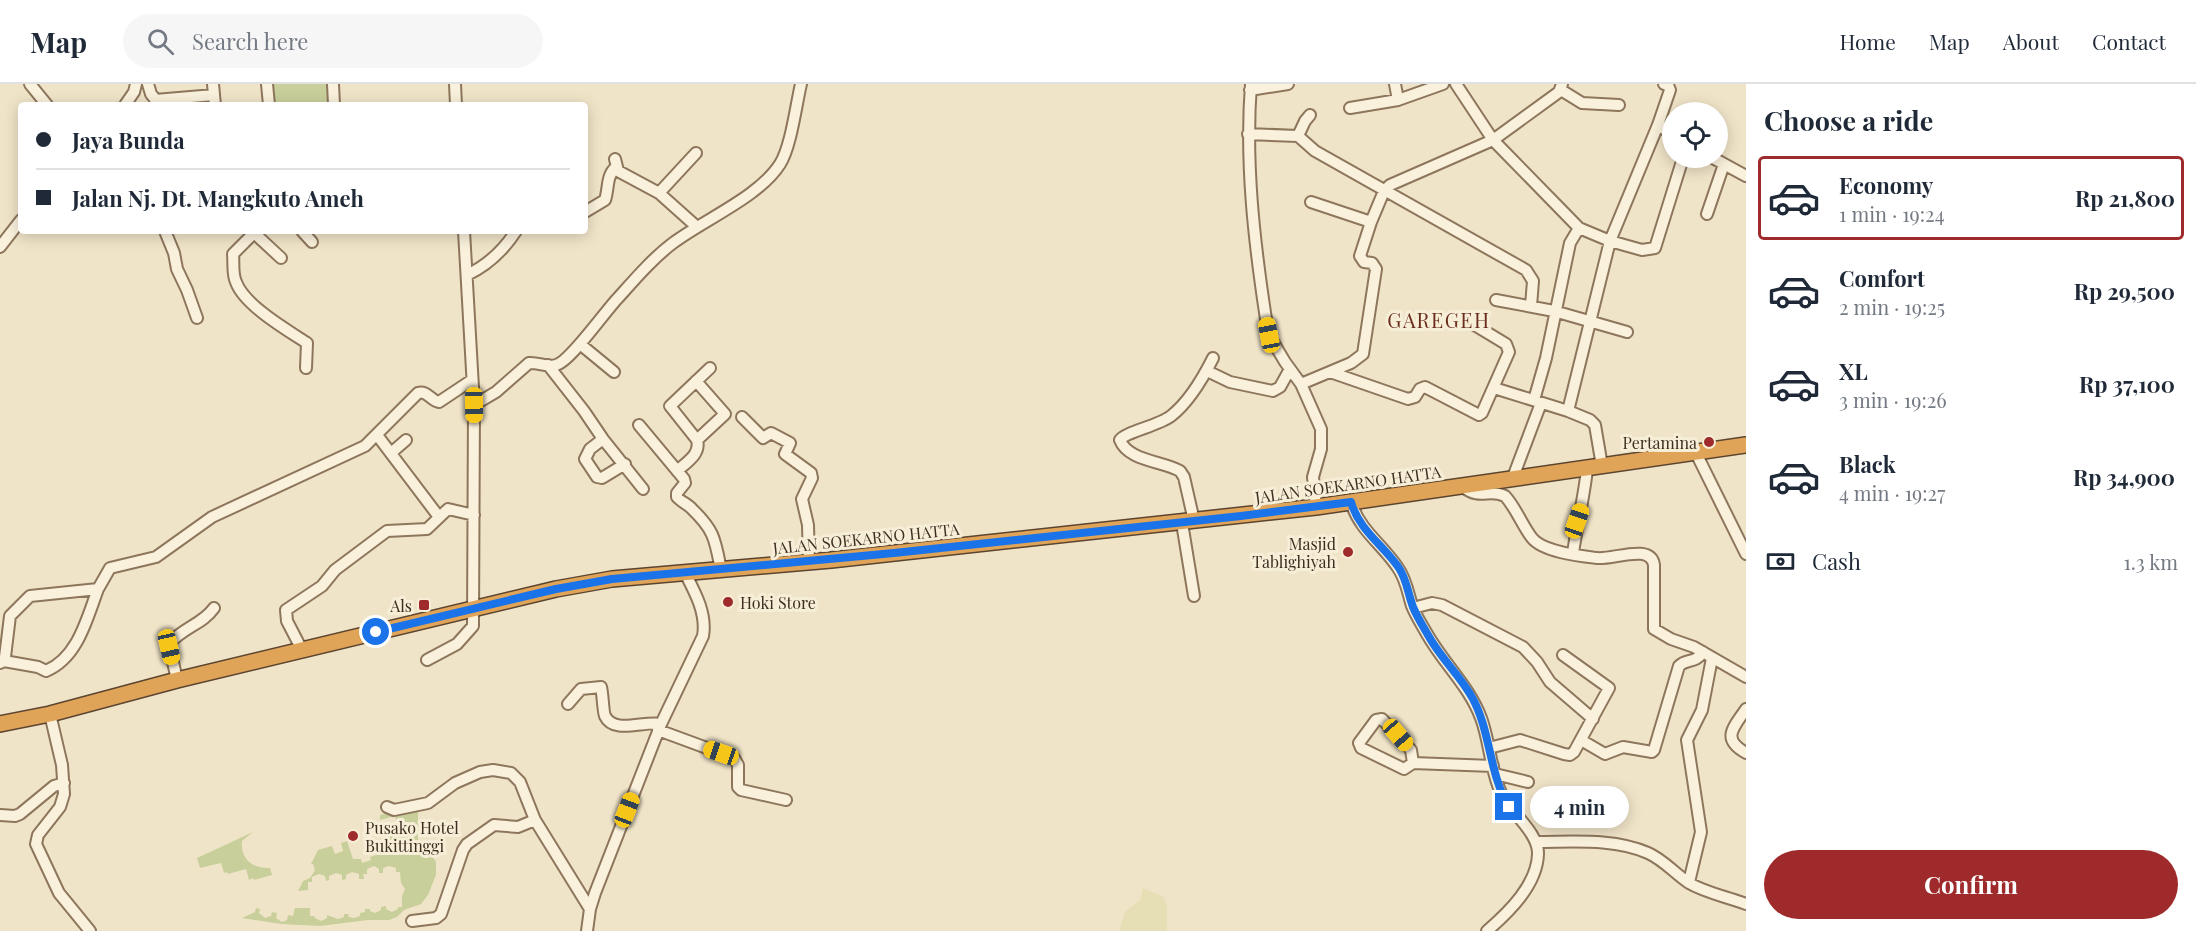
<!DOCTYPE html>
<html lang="en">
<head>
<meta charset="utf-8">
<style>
	:root { --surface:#fff; --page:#f6f6f7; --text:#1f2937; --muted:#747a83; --line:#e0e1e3; --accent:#9e2a2b }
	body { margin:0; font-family:"Playfair Display",serif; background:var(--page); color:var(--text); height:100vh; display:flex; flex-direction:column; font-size:22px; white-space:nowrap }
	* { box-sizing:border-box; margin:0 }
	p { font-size:20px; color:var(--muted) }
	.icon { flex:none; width:33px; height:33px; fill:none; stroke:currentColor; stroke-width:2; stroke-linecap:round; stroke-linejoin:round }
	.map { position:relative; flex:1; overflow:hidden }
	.panel { display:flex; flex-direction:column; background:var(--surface); width:450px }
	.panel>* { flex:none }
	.guide { position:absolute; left:18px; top:18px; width:570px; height:132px; border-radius:6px; box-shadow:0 3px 15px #0003; display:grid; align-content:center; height:132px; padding:0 18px; background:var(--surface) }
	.fabs { position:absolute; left:1662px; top:18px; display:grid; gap:12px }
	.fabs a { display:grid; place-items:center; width:66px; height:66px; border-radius:50%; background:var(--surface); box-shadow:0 3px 15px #0003; font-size:30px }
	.end { position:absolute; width:27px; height:27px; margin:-14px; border:8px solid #1a73e8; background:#fff; box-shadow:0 0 0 3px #fff }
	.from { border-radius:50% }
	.bubble { position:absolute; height:42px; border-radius:21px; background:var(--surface); box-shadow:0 3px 15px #0003; font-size:20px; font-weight:700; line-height:42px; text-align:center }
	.car { position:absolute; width:18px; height:36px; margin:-18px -9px; border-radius:8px; box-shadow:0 0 4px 2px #0007; background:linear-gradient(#f5c518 24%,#345 0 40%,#f5c518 0 76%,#345 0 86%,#f5c518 0) }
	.guide b { display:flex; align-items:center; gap:21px; height:57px; font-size:22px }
	.guide b+b { border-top:2px solid var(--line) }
	.guide i { width:15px; height:15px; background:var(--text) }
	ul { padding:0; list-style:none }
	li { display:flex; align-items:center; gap:18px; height:84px; margin:0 12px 9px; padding:0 6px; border:3px solid transparent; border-radius:6px }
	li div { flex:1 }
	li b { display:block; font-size:22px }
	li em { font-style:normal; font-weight:700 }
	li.selected { border-color:var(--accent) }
	li>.icon { width:54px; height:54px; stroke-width:1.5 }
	h2 { padding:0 18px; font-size:27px; line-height:72px }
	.pay { display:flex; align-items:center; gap:15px; height:66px; padding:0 18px; font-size:22px }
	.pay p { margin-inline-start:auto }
	.action { display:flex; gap:12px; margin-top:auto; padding:12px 18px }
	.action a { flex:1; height:69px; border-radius:36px; background:var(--accent); color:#fff; font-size:24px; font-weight:700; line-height:69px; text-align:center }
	header { display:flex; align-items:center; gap:36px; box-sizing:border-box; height:84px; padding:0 30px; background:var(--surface); border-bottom:2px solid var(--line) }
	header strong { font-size:28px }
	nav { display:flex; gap:33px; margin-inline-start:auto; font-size:21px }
	.search { width:420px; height:54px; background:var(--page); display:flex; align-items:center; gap:15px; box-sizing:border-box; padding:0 21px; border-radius:33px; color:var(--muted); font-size:22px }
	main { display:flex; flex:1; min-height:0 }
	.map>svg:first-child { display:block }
	.farmland { fill:#e6deb5 }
	.green { fill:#c9cf9b }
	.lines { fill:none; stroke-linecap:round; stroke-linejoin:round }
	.minor-casing { stroke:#8d765c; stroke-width:14 }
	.highway-casing { stroke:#5b4430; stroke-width:18 }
	.minor { stroke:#faf1dc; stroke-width:10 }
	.highway { stroke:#e0a458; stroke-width:15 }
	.route { stroke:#1a73e8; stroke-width:8 }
	.poi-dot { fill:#9e2a2b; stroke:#f7eed8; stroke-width:2 }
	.labels { text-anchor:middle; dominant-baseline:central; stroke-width:6; stroke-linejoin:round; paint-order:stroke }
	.poi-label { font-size:16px; fill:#3d2e20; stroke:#f7eed8; text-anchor:end }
	.street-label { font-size:16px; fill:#3d2e20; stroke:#f7eed8 }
	.quarter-label { font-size:20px; letter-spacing:1.5px; fill:#6b2e1e; stroke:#f7eed8 }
</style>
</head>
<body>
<header>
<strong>Map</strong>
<div class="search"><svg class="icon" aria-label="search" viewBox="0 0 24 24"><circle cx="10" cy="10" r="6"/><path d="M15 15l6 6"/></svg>Search here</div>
<nav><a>Home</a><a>Map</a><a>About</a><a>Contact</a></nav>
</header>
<main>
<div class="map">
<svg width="1746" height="847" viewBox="0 0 1746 847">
	<rect width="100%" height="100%" fill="#f0e4c8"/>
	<path class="farmland" d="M1143,804L1164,813L1167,822V847H1119L1125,828L1140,816Z"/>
	<path class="green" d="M272,0H332L333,21H273Z
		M418,726V766H429L436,778V791L428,811L421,820L404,826L397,833L389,836H368L320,842L281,840L242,834L255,828L256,824L260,825L259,829L265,834L271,832L272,828L277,829L276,834L282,838L287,836L288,831L293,832L295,824H310V832H314L315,834L321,837L327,834V831L338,835L344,833V830H348L349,833L354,834L360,832V829L365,828V825H370V827L375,829L381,826V823L386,822V825L392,828L398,825V823H402V812L405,805L401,799L400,788H396V784L389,782L383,784V789H379V785L374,782L367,785V790H363L364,795H359V790L352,788L346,791V795L342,796V791L336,789L329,792V796L326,797L325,792L319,790L312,793V798H308V806L298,807L303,797L310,794L315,786L313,780H311L318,766L332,762L335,770L343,767L341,759L347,757L353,775H361L362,779L371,776L370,773L388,767L381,745L397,740L395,732L380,736V731L386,729L395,732Z
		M253,748L242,757C240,775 253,785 270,784L272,791L254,796L253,794L249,796L246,785L228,790L227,788L224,789L221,779L200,784L197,774Z"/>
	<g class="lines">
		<g class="minor-casing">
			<path id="minor" d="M30,0L47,21
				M148,0L151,10L160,21
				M213,0L215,21
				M267,0L269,21
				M333,0L334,21
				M455,0L456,21
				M1251,0C1245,78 1254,157 1266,235L1269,251L1285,278L1301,300L1321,345V365L1313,393L1316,423
				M1395,0L1398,16
				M1456,0L1493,56L1579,144L1610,157L1642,166L1655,164L1683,74
				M1250,6L1288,0
				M1561,6L1582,19L1619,21
				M155,16L214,11
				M125,21L134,8L136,0
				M1350,24L1398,16L1443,0
				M1658,41L1672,50
				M1248,50L1298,52L1315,67L1526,186L1533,197L1531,222
				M1298,52L1305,37L1310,31
				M696,69L659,109L697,143
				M1713,74L1746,92
				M615,75L618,87L659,109
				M1311,118L1371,138
				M585,128L605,116C609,104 606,92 616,83
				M1707,130L1724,80
				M165,147L174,169L177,185L187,206L197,234
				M252,147L281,174
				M302,147L312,158
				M254,149L233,170C234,179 232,190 236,198C244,221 287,246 307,259L306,284
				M0,163L21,136
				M467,191C488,181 503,167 516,147
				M1496,216L1554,227L1627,248
				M580,260L614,288
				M548,281L584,327L603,355L643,405
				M1207,287L1230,298L1273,307L1280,303L1290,285
				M1330,288L1408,315L1415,313L1420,305L1425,303L1479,331L1482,329L1509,268L1506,260L1463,234
				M696,297L725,330L697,356
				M1301,300L1351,279L1363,270L1376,185L1372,179L1364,178L1360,172L1371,138L1384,107L1390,101L1493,56L1559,8L1562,0
				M1494,304L1568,327
				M1534,316L1546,274L1570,159L1579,144
				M474,321L496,308L529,279C538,278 548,284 556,281C570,278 606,226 618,214C635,195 653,174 673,159C705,135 759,113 780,80C791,63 796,21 801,0
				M742,333L763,354L771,349L790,359L785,370L811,389L812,394L802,415L808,441L809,478
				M639,341L684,395L685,399L677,409V413C681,418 688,420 692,425C715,447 715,456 721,486
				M377,351L439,433
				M603,355L590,365L585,375L597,393L602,394L625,380
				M391,369L406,356
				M1696,369L1746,470
				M1602,382L1595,341L1590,336L1568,327L1610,157L1658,41L1670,6L1668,1L1664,0
				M677,387C687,378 701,370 697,356L670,322L710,284
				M1512,396L1541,319
				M1463,403C1482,417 1487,404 1505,412C1516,424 1522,441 1532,454C1543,468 1580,472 1597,474C1613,476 1651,459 1654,481V545L1671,555L1694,563L1746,593
				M1351,418C1359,446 1383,461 1398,484C1406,495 1408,509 1412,522C1416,532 1422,541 1427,550C1444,580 1469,602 1481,634C1490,658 1490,685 1501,709C1510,728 1539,749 1538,770C1537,801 1509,828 1487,847
				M1194,437L1184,393L1180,387C1163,377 1128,377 1120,356C1125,348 1158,342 1171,332C1189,318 1203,294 1213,274
				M1182,439L1194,512
				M1573,469C1577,441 1584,414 1587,385
				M1413,524L1432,519L1442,521L1523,563L1537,578L1550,598L1593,635
				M302,566L287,537L286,526L322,502L335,486L387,447L427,445L448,425L474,431
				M427,576L457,560L473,542L474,321L464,147
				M4,577L38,583L46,587C78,574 87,534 98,505
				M0,579L4,577L5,573L10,532L30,512L98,505L110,484L156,473L212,433L365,362L418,309C427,306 431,317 439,318L472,296
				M177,596L169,560C182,544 203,540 214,524
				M568,620L581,605L601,603C603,611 603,628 605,632C614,651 645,636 661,640
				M1746,625C1733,644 1721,655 1746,669
				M50,630L62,681L64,710L60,723L38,751L36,760L59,809L90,847
				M658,646L734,674L738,681V703L741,706L786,716
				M1581,656L1605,670L1623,663L1652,668L1654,666L1679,582C1687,574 1695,580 1703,568
				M1489,664L1520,656L1564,670L1570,671L1574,668L1609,604L1563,571
				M1413,679L1411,666L1382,635L1376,636L1359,659L1361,664L1404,685L1413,679L1493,682
				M1495,690L1528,698
				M387,723L394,726L428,719L455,699L480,688L493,686L511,689L520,698L535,736L590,825
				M0,731L15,732L20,730L54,702L64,699
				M1537,758C1573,758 1614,754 1648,769C1664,776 1674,789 1689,799C1706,809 1728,813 1746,820
				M1689,798L1701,748L1687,656L1702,626L1712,574
				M412,837L436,834L441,830L463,766L467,760L494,741L518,743L535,736
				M587,847L590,825L595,809L661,640L703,552C707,530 695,508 685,489"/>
		</g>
		<g class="highway-casing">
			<path id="highway" d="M0,640L50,630L177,596L556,505L612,495L831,476L1316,423L1746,361"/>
		</g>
		<use href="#minor" class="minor"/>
		<use href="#highway" class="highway"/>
	</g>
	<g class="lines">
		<path class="route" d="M376,548L556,505L612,495L894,469L1241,432L1351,418C1359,446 1383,461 1399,484C1407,496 1408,510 1413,523C1417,533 1423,542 1428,551C1441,575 1461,592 1473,615C1491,649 1489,690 1509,723"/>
	</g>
	<g class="poi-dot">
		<circle cx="1709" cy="358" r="6"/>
		<circle cx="1348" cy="468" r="6"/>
		<circle cx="728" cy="518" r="6"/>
		<rect x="418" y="515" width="12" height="12" rx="3"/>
		<circle cx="353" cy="752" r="6"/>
	</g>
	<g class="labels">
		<g class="poi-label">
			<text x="1697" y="358">Pertamina</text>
			<text x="1336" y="459">Masjid<tspan x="1336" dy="18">Tablighiyah</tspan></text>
			<text x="740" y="518" text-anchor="start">Hoki Store</text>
			<text x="412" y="521">Als</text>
			<text x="365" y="743" text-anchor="start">Pusako Hotel<tspan x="365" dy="18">Bukittinggi</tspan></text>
		</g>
		<g class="street-label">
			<text transform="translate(1348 400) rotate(-8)">JALAN SOEKARNO HATTA</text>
			<text transform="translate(866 454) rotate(-6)">JALAN SOEKARNO HATTA</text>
		</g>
		<g class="quarter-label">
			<text x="1439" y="235">GAREGEH</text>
		</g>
	</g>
</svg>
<div class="fabs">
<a><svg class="icon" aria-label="locate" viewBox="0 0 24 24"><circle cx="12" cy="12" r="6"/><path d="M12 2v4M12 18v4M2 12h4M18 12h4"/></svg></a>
</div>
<i class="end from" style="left:376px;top:548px"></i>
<i class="end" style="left:1509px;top:723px"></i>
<div class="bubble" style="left:1530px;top:702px;width:99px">4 min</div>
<i class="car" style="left:1269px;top:251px;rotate:349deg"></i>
<i class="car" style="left:474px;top:321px;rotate:179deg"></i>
<i class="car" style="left:1577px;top:437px;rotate:19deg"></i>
<i class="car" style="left:169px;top:563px;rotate:167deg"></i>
<i class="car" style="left:1398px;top:651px;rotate:139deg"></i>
<i class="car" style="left:721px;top:669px;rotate:289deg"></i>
<i class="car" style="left:627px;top:726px;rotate:21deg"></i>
<div class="guide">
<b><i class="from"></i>Jaya Bunda</b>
<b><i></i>Jalan Nj. Dt. Mangkuto Ameh</b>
</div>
</div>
<section class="panel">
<h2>Choose a ride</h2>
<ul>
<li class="selected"><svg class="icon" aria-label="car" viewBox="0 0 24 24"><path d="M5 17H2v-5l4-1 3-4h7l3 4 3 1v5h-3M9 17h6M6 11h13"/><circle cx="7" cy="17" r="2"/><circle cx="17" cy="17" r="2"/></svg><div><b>Economy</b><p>1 min · 19:24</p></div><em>Rp 21,800</em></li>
<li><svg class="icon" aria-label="car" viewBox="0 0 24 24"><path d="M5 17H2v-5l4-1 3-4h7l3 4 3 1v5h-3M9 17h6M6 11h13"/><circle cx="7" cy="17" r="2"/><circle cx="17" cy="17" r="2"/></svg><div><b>Comfort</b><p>2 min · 19:25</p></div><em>Rp 29,500</em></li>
<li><svg class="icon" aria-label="car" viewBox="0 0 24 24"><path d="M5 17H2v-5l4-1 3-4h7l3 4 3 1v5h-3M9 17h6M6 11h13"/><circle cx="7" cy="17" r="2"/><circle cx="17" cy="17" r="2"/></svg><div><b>XL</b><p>3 min · 19:26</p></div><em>Rp 37,100</em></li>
<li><svg class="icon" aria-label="car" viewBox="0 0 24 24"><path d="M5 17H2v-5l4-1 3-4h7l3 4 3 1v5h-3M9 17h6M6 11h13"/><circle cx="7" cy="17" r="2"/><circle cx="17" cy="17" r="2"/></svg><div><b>Black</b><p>4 min · 19:27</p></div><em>Rp 34,900</em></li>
</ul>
<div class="pay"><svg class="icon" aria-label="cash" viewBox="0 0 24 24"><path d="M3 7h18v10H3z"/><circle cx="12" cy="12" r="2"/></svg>Cash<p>1.3 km</p></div>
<div class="action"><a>Confirm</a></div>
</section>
</main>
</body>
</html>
